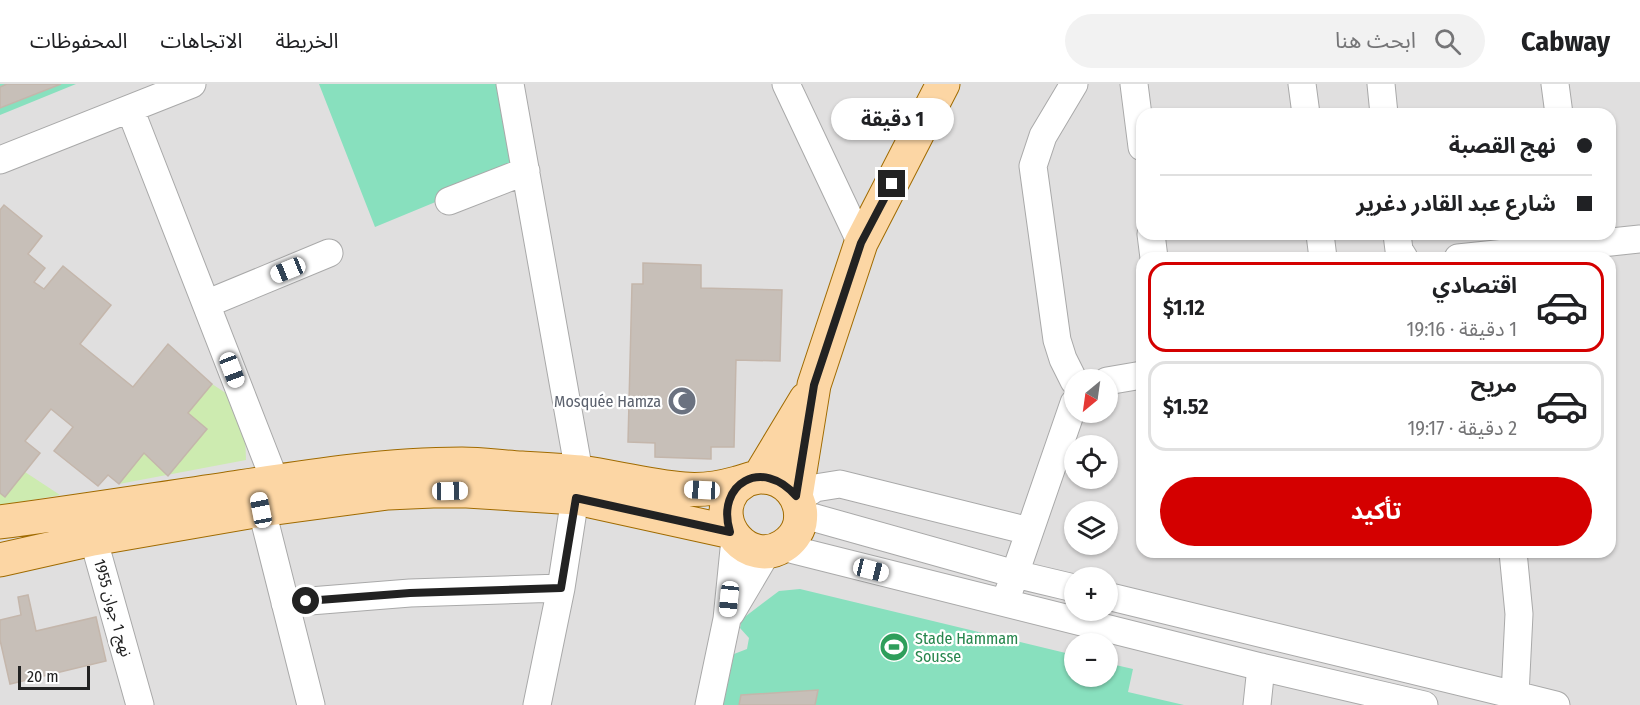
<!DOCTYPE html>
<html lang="ar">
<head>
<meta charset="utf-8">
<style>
	:root { --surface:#fff; --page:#f2f2f2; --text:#202124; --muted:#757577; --line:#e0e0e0; --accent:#d40000 }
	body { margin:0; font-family:"Fira Sans Condensed","Noto Sans Arabic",sans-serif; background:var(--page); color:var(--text); direction:rtl; height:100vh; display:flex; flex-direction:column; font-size:22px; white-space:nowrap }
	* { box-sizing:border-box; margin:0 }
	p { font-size:20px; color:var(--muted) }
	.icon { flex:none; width:33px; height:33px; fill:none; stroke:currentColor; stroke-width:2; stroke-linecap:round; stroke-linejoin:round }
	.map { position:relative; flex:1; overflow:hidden; direction:ltr }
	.side { position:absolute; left:1136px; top:168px; width:480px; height:306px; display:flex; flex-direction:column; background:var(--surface); border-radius:18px; box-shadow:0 2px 4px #0004; direction:rtl }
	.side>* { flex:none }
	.banner { position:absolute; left:1136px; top:24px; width:480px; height:132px; border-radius:18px; box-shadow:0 2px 4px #0004; direction:rtl; display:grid; align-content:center; height:132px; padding:0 24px; background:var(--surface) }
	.needle { width:39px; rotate:209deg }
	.buttons { position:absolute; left:1064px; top:285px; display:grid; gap:12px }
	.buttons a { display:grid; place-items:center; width:54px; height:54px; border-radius:50%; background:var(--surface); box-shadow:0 2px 4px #0004; font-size:30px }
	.scale { position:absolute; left:18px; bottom:15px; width:72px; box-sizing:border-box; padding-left:6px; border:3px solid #222; border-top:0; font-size:16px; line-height:21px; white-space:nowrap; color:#222; -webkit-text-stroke:4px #fff; paint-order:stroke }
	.end { position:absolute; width:27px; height:27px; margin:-14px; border:8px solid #222; background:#fff; box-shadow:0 0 0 3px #fff }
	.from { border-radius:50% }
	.bubble { position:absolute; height:42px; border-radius:21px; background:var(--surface); box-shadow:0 2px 4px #0004; font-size:20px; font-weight:700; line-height:42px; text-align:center; direction:rtl }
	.car { position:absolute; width:18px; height:36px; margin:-18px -9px; border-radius:8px; box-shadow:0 0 4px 2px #0007; background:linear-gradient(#fff 24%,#345 0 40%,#fff 0 76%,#345 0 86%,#fff 0) }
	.banner b { display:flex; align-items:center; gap:21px; height:57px; font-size:22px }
	.banner b+b { border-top:2px solid var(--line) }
	.banner i { width:15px; height:15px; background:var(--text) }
	ul { padding:10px 0 0; list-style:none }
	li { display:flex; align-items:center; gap:18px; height:90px; margin:0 12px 9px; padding:0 12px; border:3px solid var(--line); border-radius:18px }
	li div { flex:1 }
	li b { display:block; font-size:22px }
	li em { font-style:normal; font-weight:700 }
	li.selected { border-color:var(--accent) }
	li>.icon { width:54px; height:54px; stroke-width:1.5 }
	.cta { display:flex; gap:12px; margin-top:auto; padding:12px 24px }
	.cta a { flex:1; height:69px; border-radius:36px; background:var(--accent); color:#fff; font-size:24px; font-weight:700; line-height:69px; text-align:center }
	header { display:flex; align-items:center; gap:36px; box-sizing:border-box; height:84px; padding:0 30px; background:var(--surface); border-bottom:2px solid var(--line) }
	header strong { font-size:28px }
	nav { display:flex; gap:33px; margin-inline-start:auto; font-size:21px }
	.search { width:420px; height:54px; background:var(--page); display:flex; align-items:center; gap:15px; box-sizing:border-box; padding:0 21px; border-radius:33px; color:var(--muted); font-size:22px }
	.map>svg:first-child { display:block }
	.residential { fill:#e0dfdf; fill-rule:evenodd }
	.grass { fill:#cdebb0 }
	.pitch { fill:#88e0be }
	.building { fill:#c7bfb8; stroke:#c4b6ab; stroke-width:1.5 }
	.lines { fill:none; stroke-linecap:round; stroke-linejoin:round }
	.minor-casing { stroke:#a9a9a9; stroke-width:29 }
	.major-casing { stroke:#a06b00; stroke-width:35 }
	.minor { stroke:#fff; stroke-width:27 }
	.major { stroke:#fcd6a4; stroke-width:33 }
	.route { stroke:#222; stroke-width:8 }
	.labels { text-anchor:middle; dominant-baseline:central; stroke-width:4.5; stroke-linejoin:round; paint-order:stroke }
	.worship-label { font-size:16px; fill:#5b616d; stroke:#fff; text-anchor:end }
	.street-label { font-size:16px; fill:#222; stroke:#fff }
	.leisure-label { font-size:16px; fill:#27864d; stroke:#fff; text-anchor:start }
</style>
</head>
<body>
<header>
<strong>Cabway</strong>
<div class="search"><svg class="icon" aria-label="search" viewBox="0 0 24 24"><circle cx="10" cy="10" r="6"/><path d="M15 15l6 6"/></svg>ابحث هنا</div>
<nav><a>الخريطة</a><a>الاتجاهات</a><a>المحفوظات</a></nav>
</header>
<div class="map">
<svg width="1640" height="621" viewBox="0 0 1640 621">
	<rect width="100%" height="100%" fill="#f2efe9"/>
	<path class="residential" d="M0,0H1640V621H0ZM1142,30H1610V150H1142ZM1142,174H1610V468H1142ZM1074,296H1107V328H1074ZM1074,362H1107V394H1074ZM1074,428H1107V460H1074ZM1074,494H1107V526H1074ZM1074,560H1107V592H1074Z"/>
	<path class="grass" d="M212,300L244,321L246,376L119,400L144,369L168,392L206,345L188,329Z
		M25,388L60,411L0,422V409L5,413Z"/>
	<path class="pitch" d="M0,0H76L0,31Z
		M319,0H498L513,86L375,143Z
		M800,505L1074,571V592H1107V579L1133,585L1128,608L1184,621H723L734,570L747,565L749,554L740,544L742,535L779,507Z"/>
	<path class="building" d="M7,0H61L0,24V3Z
		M4,121L42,152L28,170L45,184L34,198L44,205L63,182L111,221L80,260L133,303L168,260L212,300L188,329L207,345L168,392L144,369L119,400L108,391L98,402L54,367L73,343L51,325L25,357L40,369L5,413L0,409V126Z
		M643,179L701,181V204L782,206L780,277L736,276L734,363H711V375L655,373V359L628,358L632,200H643Z
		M28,511L36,547L96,533L106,577L10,600L0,556V536L21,531L18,513Z
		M818,606L815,621H739L741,611Z"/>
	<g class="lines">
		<g class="minor-casing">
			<path id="minor" d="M510,0L579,388L561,504L537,621
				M786,0L861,159
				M1074,0L1043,52L1033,82L1057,256L1063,275L1074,297
				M1134,0L1142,63
				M1302,0L1306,30
				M1381,0L1384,30
				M1555,0L1559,30
				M130,25L275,397
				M0,76L192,0
				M449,117L526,87
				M1151,150L1154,174
				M1320,150L1323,174
				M1397,150L1399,166L1404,174
				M1458,174L1640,155
				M206,220L329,169
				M1107,297L1142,291
				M257,407L311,621
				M798,416L815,404L840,400L1029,447
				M801,430L1015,490L1074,504
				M88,436L140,621
				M782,463L1261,583L1424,621
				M1513,468L1519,530L1515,611
				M1009,507L1074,319
				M1107,512L1556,621
				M285,519L410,509L561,504
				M731,529L767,468
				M709,621L727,535L735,455
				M1257,621L1261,583"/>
		</g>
		<g class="major-casing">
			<path id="major" d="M759,393L806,315
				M796,412L814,301L861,159L943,0
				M0,438C75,428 151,416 226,405C304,393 383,380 462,380C482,380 502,383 522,384C541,385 561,386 581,388C615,393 649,402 684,405C703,407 719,404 737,399C745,397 753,393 761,393C786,393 804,414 800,439C798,448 791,457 783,462C749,484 710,439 733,407C736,403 741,400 745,397
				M0,476L93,455L261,426L388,409L433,407H467L576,414L731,448"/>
		</g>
		<use href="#minor" class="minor"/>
		<use href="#major" class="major"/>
	</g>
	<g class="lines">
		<path class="route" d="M306,517L410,509L561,504L576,414L730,448C715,399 763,373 796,412L814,301L861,159L892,100"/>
	</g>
	<defs>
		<g id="mosque-disc" transform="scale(1.5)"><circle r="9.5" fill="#6b7280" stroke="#fff"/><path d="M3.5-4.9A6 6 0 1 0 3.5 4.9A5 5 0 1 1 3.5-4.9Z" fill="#fff"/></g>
		<g id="stadium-disc" transform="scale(1.5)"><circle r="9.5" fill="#2e9e5b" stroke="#fff"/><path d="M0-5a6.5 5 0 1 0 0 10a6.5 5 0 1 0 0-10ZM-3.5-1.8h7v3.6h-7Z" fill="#fff"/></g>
	</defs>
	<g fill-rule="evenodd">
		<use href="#mosque-disc" x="682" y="317"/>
		<use href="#stadium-disc" x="894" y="563"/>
	</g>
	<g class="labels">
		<g class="worship-label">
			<text x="661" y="317">Mosquée Hamza</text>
		</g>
		<g class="street-label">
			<text transform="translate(113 524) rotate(74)">نهج 1 جوان 1955</text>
		</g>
		<g class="leisure-label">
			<text x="915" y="554">Stade Hammam<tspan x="915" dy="18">Sousse</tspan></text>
		</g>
	</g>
</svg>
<div class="buttons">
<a><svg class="needle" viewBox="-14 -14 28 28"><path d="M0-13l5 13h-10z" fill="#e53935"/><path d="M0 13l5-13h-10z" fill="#757577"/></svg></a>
<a><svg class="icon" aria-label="locate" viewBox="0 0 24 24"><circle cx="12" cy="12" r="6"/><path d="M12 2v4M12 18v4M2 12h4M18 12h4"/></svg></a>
<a><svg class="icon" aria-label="layers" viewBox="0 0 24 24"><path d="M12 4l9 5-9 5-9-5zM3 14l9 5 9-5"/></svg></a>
<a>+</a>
<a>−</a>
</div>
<div class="scale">20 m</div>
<i class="end from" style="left:306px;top:517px"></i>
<i class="end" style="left:892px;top:100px"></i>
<div class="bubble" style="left:831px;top:14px;width:123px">1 دقيقة</div>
<i class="car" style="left:288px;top:186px;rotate:248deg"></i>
<i class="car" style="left:232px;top:286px;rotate:159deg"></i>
<i class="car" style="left:702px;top:406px;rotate:273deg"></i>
<i class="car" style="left:450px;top:407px;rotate:89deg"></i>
<i class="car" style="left:261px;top:426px;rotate:349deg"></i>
<i class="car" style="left:871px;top:486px;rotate:104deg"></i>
<i class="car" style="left:729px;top:515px;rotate:186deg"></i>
<div class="banner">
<b><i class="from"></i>نهج القصبة</b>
<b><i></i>شارع عبد القادر دغرير</b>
</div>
<section class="side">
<ul>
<li class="selected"><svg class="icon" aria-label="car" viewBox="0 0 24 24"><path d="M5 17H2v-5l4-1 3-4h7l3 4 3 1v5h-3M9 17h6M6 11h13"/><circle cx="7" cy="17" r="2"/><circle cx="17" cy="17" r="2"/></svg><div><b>اقتصادي</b><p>1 دقيقة · 19:16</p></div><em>$1.12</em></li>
<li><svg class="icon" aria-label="car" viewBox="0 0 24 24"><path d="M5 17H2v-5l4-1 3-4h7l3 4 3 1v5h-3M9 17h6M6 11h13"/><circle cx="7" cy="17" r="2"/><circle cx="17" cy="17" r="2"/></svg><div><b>مريح</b><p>2 دقيقة · 19:17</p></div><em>$1.52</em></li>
</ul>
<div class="cta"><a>تأكيد</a></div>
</section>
</div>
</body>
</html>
